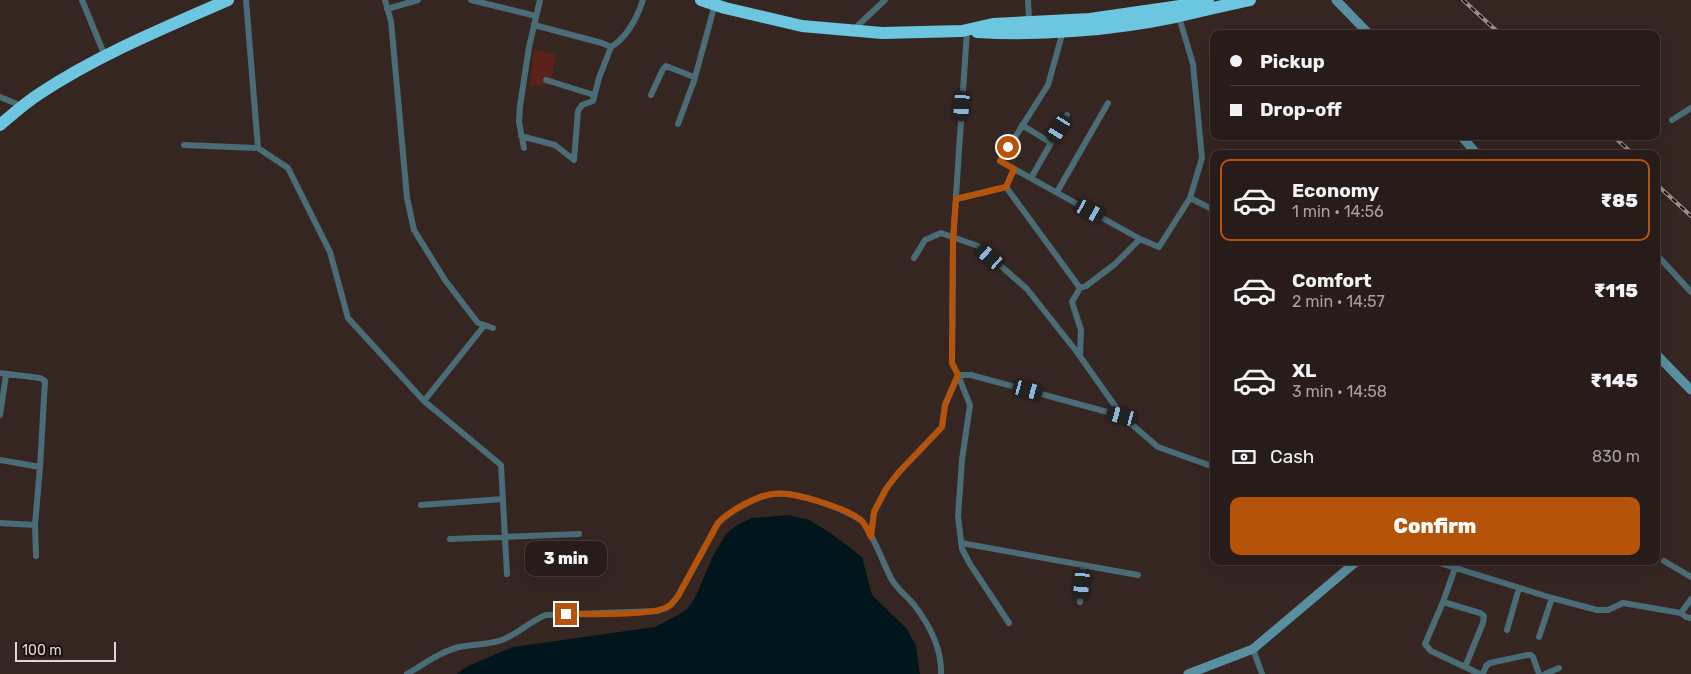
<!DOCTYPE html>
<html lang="en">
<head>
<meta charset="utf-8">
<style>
	:root { --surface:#281c1a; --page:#342927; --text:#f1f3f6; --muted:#a5a1a2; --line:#443a39; --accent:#b45309 }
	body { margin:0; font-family:Rubik,sans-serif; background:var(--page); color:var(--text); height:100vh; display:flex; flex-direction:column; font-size:19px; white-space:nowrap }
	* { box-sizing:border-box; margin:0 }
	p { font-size:16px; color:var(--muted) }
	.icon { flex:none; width:28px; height:28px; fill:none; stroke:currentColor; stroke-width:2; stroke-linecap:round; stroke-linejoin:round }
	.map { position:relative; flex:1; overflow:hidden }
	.drawer { position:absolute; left:1210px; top:150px; width:450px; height:415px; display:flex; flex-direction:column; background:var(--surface); border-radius:10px; box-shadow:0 5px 20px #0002,0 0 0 1px var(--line) }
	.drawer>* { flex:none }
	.top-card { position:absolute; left:1210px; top:30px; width:450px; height:110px; border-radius:10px; box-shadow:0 5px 20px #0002,0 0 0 1px var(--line); display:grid; align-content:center; height:110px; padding:0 20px; background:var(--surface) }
	.scale { position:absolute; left:15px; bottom:12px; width:101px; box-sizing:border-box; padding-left:5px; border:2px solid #e0d5d2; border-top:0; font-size:14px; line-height:18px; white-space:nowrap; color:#e0d5d2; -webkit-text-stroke:4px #18110f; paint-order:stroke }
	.end { position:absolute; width:22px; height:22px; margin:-11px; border:6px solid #b45309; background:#fff; box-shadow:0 0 0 2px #fff }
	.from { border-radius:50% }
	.bubble { position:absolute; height:35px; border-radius:10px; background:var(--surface); box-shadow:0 5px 20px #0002,0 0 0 1px var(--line); font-size:16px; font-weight:800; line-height:35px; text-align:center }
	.car { position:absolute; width:15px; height:30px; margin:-15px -8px; border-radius:6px; box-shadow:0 0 4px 1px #0007; background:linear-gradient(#222 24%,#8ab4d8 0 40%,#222 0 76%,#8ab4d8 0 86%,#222 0) }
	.top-card b { display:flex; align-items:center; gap:18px; height:48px; font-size:19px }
	.top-card b+b { border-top:1px solid var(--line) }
	.top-card i { width:12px; height:12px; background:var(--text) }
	ul { padding:9px 0 0; list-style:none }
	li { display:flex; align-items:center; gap:15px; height:82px; margin:0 10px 8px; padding:0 10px; border:2px solid transparent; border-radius:10px }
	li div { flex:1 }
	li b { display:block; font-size:19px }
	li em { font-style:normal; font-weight:800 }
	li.active { border-color:var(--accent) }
	li>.icon { width:45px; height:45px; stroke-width:1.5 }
	.pay { display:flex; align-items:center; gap:12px; height:55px; padding:0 20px; font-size:19px }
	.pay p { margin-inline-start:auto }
	.primary-button { display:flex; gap:10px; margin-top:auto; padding:10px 20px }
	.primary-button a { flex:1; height:58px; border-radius:10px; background:var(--accent); color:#fff; font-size:20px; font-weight:800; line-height:58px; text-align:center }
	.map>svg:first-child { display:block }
	.green { fill:#5a2219 }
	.water { fill:#00151c }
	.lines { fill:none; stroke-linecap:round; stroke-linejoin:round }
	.street { stroke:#4a6c76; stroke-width:6 }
	.secondary { stroke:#5990a1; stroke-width:9 }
	.highway { stroke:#6dc6e0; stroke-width:12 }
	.rail-casing { stroke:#9b8e8b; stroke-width:4 }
	.rail { stroke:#18110f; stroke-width:2; stroke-dasharray:5.5; stroke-linecap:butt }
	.route { stroke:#b45309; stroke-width:6 }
</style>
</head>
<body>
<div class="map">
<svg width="1691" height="674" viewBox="0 0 1691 674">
	<rect width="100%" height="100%" fill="#362622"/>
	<path class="green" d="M534,49L556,55L550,85L530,86Z"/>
	<path class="water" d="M788,515L809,520L832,534L862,557L872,595L907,629L916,646L920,674H456L468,666L513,647L655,627L680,614L688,608L695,598L713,556L726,534L737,525L752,518Z"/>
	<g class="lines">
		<path class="street" d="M82,0L105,56
			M246,0L258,148L288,168L330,252L348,318L424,401
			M385,0L391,21L407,198L414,230L445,280L478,323L493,328
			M471,0L536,16
			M1028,0L1029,21
			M387,9L418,0
			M534,25L602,43L611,47C627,37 637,18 643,0
			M852,31L885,0
			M967,31L953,241L952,363L958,375H971L1122,416
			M1063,31L1048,85L1000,161L1140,239L1159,247L1190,198L1202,158L1193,64L1178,14
			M546,80L594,95
			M651,95L663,69L666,66L694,77
			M0,97L22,106
			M1672,120L1691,108
			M678,124L694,81L715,4
			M1022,125L1051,143L1031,178
			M521,136L555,145L574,160L578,111L582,105L593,101L599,78L611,47
			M1051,143L1067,115
			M184,145L258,148
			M524,148L519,122L520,106L529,47L540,0
			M1014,169L1006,187L1080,288L1086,286L1115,264L1140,239
			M1057,192L1108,103
			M1190,198L1214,210
			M956,199L1006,187
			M1656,254L1691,292
			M914,258L925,240L941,233L978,246L1027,289L1077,352L1122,416L1158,447L1214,467
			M1080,288L1072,302L1081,330L1080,356
			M484,326L424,401L501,465L507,574
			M0,373L40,378L45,381L40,467L35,525L36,556
			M958,375L970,405L962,460L958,517L962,549L970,564L1009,623
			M0,415L6,375
			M0,460L40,467
			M421,505L503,499
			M0,523L35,525
			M871,536L874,512L886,489L899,472L942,427L945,405L958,375
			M450,539L579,534
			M961,543L1138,575
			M1433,561L1552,598L1597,610H1608L1623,603L1681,613L1686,617L1691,618
			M1664,561L1691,577
			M1455,568L1443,602L1425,644L1431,651L1480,674
			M1080,602L1083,565
			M1443,602L1480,613L1484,616L1483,623L1465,667
			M1681,613L1691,599
			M1507,630L1519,588
			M1539,637L1552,598
			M1253,649L1262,674
			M407,674C424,664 440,652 459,647C473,644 488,645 502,640C518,634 530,621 546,615L657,611L666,608L671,605L678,596L718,523C730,511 757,496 773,494C796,491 843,508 862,521C875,538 882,561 892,580C898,590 908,597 915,606C930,626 942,649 941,674
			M1483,674L1486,666L1490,663L1527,655H1531L1533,657L1539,674
			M1545,674L1559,668"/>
		<path class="secondary" d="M1336,0L1369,34
			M1461,136L1477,154
			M1656,354L1691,390
			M1188,674L1253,649L1357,561"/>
		<path class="highway" d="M701,0L725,8L802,26L882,33L962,31L993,24L1090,19L1180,6L1208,0
			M977,32C1040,36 1112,30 1175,17C1200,11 1225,5 1250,0
			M0,125C13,114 25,103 39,94C98,55 164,28 228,0"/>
		<g class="rail-casing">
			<path id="rail" d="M1463,0L1500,34
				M1613,136L1633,154
				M1656,184L1691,216"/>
		</g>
		<use href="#rail" class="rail"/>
	</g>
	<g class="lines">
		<path class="route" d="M566,614C586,614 653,616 667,607C672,605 675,600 678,596L718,523C729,511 756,496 773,494C792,491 846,508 861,520C866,525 868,531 871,537L874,512L886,489L899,472L942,427L945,405L958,375L952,363L953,241L956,199L1006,187L1014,169L1000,161L1008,147"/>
	</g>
</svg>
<div class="scale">100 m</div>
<i class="end from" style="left:1008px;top:147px"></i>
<i class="end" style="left:566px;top:614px"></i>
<div class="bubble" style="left:525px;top:541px;width:82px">3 min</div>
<i class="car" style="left:962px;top:106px;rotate:184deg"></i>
<i class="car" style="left:1059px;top:129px;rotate:212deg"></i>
<i class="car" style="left:1090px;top:211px;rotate:119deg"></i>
<i class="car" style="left:990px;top:257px;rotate:311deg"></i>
<i class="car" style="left:1028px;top:390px;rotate:105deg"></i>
<i class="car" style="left:1122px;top:416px;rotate:285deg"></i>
<i class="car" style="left:1082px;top:584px;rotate:185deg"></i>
<div class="top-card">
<b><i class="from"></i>Pickup</b>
<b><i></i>Drop-off</b>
</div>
<section class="drawer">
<ul>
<li class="active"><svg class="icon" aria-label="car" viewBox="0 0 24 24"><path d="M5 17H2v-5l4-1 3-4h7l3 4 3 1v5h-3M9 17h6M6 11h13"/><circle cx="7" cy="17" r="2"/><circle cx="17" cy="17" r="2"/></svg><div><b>Economy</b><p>1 min · 14:56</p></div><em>₹85</em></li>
<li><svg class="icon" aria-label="car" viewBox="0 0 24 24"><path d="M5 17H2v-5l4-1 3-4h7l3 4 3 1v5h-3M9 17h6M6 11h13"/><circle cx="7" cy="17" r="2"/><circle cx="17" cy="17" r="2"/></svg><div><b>Comfort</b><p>2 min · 14:57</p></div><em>₹115</em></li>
<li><svg class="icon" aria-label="car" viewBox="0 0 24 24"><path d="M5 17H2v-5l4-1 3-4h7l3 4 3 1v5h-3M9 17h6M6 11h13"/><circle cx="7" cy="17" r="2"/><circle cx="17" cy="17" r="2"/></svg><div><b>XL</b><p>3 min · 14:58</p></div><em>₹145</em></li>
</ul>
<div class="pay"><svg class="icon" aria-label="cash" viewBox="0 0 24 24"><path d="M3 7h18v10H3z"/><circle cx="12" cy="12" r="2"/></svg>Cash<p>830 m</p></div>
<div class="primary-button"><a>Confirm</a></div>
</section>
</div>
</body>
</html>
